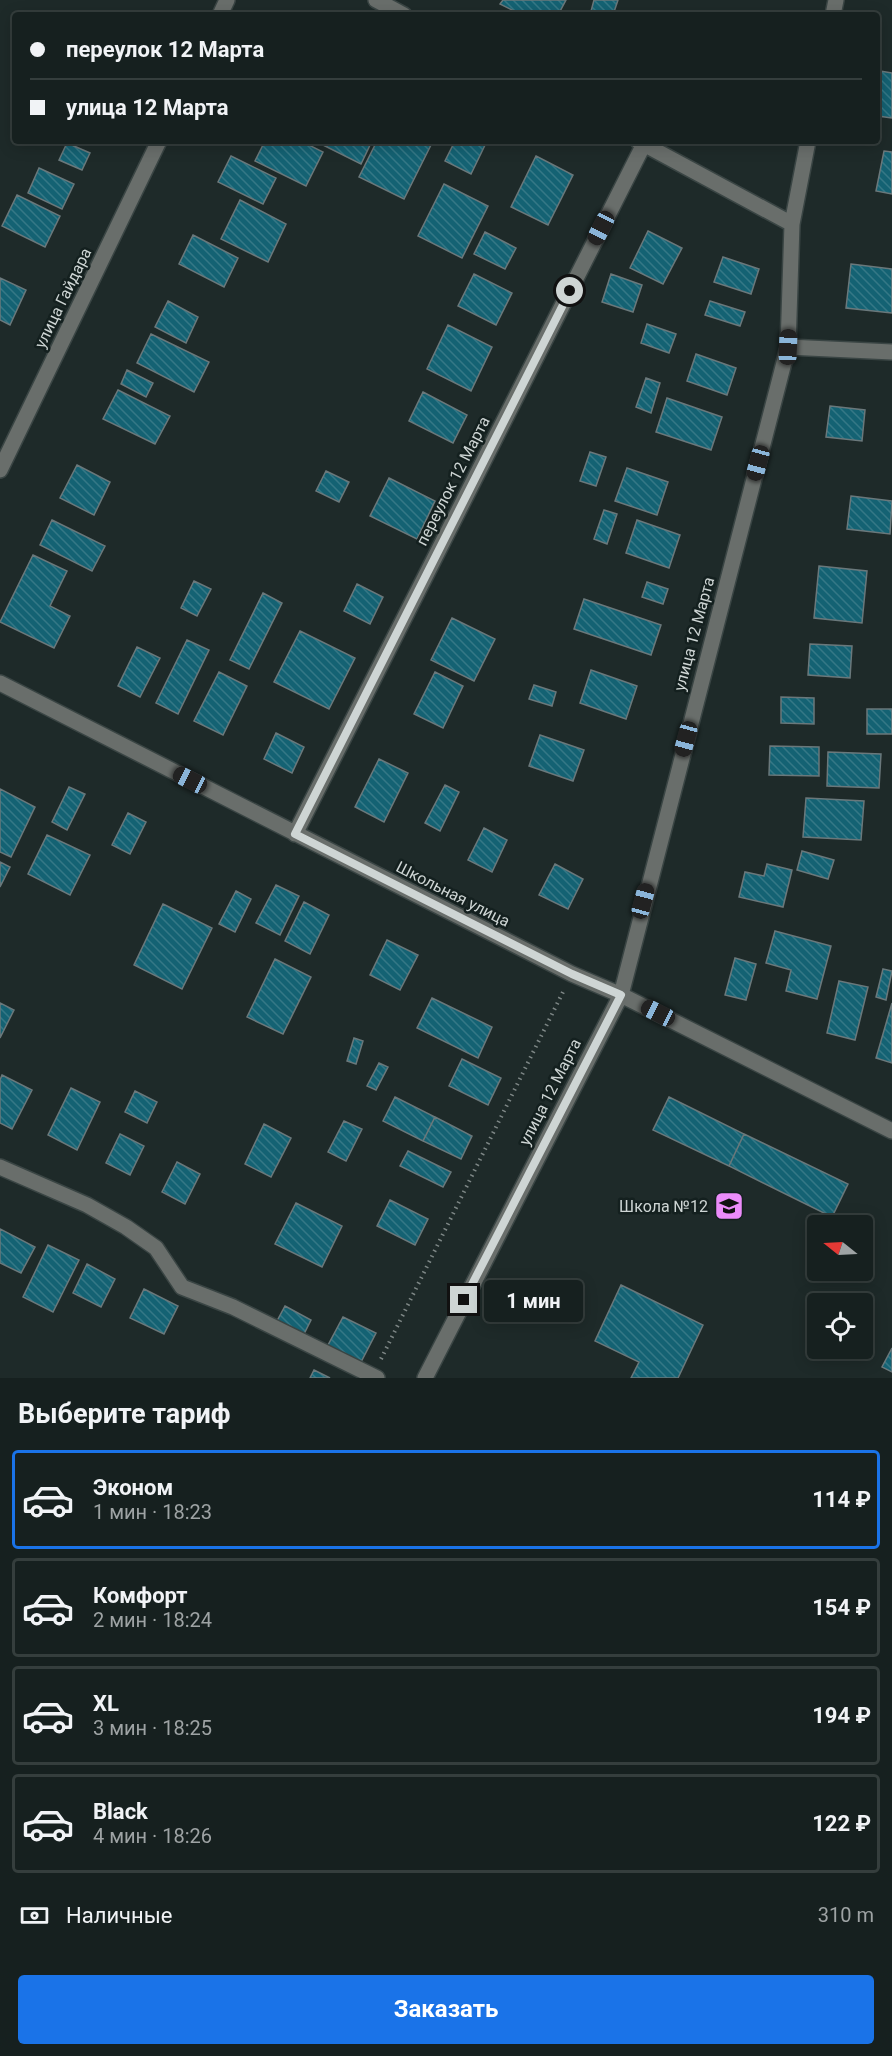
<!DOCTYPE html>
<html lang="ru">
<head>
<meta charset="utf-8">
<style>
	:root { --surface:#16201f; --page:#232d2c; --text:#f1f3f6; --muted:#9ea3a4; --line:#353e3d; --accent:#1a73e8 }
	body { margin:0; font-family:Roboto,sans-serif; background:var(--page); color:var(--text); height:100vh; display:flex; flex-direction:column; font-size:22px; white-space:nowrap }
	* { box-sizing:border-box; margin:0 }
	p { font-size:20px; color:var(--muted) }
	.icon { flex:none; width:33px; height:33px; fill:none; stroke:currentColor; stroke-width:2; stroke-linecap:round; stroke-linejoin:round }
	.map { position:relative; height:1378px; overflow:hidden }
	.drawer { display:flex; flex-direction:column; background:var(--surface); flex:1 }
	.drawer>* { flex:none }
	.hud { position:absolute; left:12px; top:12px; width:868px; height:132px; border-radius:6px; box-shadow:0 3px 15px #0003,0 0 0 2px var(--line); display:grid; align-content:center; height:132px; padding:0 18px; background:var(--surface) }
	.needle { width:39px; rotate:288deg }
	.buttons { position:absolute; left:807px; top:1215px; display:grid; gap:12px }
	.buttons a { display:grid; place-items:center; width:66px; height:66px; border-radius:6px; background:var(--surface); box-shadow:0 3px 15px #0003,0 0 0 2px var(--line); font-size:30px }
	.end { position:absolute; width:27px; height:27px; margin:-14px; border:8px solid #ced5d4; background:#111; box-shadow:0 0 0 3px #111 }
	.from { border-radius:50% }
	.bubble { position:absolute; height:42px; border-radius:6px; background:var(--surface); box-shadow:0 3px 15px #0003,0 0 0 2px var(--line); font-size:20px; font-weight:700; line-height:42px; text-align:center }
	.car { position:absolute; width:18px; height:36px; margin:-18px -9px; border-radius:8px; box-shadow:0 0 4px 2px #0007; background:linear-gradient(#222 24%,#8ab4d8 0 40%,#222 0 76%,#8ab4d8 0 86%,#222 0) }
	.hud b { display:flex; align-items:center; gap:21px; height:57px; font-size:22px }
	.hud b+b { border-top:2px solid var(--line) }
	.hud i { width:15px; height:15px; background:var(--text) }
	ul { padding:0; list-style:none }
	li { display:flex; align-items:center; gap:18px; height:99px; margin:0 12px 9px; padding:0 6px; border:3px solid var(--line); border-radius:6px }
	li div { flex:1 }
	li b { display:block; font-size:22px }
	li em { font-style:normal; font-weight:700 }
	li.selected { border-color:var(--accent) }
	li>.icon { width:54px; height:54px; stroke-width:1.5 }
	h2 { padding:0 18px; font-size:27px; line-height:72px }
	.pay { display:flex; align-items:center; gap:15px; height:66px; padding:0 18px; font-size:22px }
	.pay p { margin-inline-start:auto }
	.primary-button { display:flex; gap:12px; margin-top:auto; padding:12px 18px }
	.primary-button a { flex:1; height:69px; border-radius:6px; background:var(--accent); color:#fff; font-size:24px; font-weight:700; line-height:69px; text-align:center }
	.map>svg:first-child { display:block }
	.building { fill:url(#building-back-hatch); stroke:#6a787b; stroke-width:1.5 }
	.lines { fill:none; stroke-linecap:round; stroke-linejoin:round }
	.minor-casing { stroke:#3a4544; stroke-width:18 }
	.path { stroke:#7e8786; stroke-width:4; stroke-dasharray:1.5 4.5; stroke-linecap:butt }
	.minor { stroke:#696e6b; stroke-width:15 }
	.route { stroke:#ced5d4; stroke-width:8 }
	.labels { text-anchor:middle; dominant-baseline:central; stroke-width:5; stroke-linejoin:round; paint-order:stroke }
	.street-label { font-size:16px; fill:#ced5d4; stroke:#14201f }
	.poi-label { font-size:16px; fill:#ced5d4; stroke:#14201f; text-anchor:end }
</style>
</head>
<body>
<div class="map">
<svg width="892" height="1378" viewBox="0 0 892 1378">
	<defs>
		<pattern id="building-back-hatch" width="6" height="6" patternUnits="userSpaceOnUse" patternTransform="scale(1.5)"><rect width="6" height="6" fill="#146273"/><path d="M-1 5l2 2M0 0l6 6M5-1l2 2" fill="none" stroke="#357886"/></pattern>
	</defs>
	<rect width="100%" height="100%" fill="#1e2a29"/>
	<path class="building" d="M503,0H566L558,15H522L500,4Z
		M594,0H618L613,15H590Z
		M880,71L892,73V118L878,116Z
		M265,141H301L323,152L306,186L255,161Z
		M315,141H372L361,164Z
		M377,141H433L404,199L359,177Z
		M455,141H487L471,174L445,161Z
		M67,143L90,153L82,170L59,160Z
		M884,151L892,152V194L876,191Z
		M231,156L276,178L263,204L218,182Z
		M536,156L573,175L548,225L511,207Z
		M39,168L74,184L62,209L28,193Z
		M444,184L488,206L462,258L418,236Z
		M17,195L60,216L45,247L2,226Z
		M240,200L286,224L268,262L221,239Z
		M648,231L682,248L663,284L630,268Z
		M485,232L516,248L505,269L474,254Z
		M193,235L238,258L224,287L179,264Z
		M723,257L759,269L751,294L714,282Z
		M851,264L892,269V313L846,308Z
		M474,274L512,293L496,325L458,306Z
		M611,274L642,285L633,312L602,302Z
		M0,278L26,290L10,325L0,320Z
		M168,301L198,317L186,343L155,327Z
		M710,301L745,312L740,326L705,315Z
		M647,324L676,334L669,353L641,343Z
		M448,325L492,347L471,391L427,369Z
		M151,334L209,362L194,392L137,363Z
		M696,354L736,368L727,395L687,381Z
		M127,370L153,383L146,397L121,384Z
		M646,378L660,383L651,413L636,407Z
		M118,390L170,416L155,444L103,419Z
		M423,392L467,415L453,443L409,421Z
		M667,398L722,417L711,450L656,432Z
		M830,406L865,410L862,441L826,437Z
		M590,452L606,457L596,486L580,481Z
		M77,465L110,482L94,515L60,498Z
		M627,468L668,482L657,515L615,501Z
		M326,471L349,482L339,502L316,491Z
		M389,478L435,501L417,539L370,516Z
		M851,496L892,501L890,534L847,529Z
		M604,510L617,514L607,544L594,539Z
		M52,520L105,546L92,571L40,545Z
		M637,520L680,535L669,568L626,553Z
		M33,555L67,571L50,606L70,616L54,648L0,622Z
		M819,566L867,571L862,623L814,618Z
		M194,581L211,589L197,616L181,608Z
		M647,582L668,589L663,604L642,597Z
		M357,584L383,597L370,624L344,611Z
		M263,593L282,603L249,669L230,660Z
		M584,599L661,625L651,655L574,629Z
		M452,618L495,639L474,681L431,660Z
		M300,631L355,658L329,709L274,682Z
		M187,640L209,650L178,714L156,703Z
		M810,644L852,646L850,678L808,675Z
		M137,647L160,658L140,697L118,686Z
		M591,670L637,686L626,719L580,703Z
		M219,672L247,686L223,735L194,721Z
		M435,672L463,686L443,728L414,714Z
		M534,685L556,692L552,706L529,699Z
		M781,697L814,698V724L781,723Z
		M867,709H892V734H867Z
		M276,733L304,747L292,773L264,759Z
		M540,735L584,750L573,781L529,766Z
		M770,746L819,747V776L769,775Z
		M828,752L881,754L879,788L827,786Z
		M379,759L408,773L384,822L355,807Z
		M445,785L459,792L440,831L425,823Z
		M69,787L85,794L67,830L52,822Z
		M0,789L35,807L11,857L0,852Z
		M806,798L864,801L861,840L803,837Z
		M128,813L146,822L130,854L112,845Z
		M484,828L507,840L492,872L468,860Z
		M47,835L90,855L70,895L28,874Z
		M802,851L834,860L828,879L797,870Z
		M0,862L10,867L0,887Z
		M555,864L583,879L568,909L539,895Z
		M767,864L792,870L783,907L739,897L745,872L764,876Z
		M276,885L299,896L280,935L256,923Z
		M236,891L251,899L235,932L219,924Z
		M304,902L329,915L310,954L285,941Z
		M163,904L212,928L182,989L134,965Z
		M775,931L831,946L817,999L786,991L791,970L766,963Z
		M387,940L418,955L400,990L370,975Z
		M735,958L756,964L746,1000L725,995Z
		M275,959L311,977L283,1034L247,1017Z
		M883,969L892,971L886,1000L876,997Z
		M839,981L868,987L855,1040L827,1033Z
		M432,998L492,1027L478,1058L417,1028Z
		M0,1003L14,1010L0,1038Z
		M892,1003V1063L876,1058Z
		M354,1038L363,1041L356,1064L347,1061Z
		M462,1059L501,1078L488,1105L449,1086Z
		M379,1063L388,1067L376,1090L367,1086Z
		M2,1075L32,1090L12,1129L0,1123V1080Z
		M71,1088L100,1102L77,1150L48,1135Z
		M135,1091L157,1102L147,1123L125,1112Z
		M395,1097L435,1117L423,1141L383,1121Z
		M669,1097L744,1134L729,1166L653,1130Z
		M435,1117L472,1136L461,1159L423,1141Z
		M344,1121L362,1129L346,1161L328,1152Z
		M264,1124L291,1138L271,1177L245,1164Z
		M120,1134L144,1146L130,1175L106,1163Z
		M744,1134L848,1184L832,1217L729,1166Z
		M408,1151L451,1172L443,1187L400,1166Z
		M177,1162L200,1174L185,1204L162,1192Z
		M390,1200L428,1219L415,1245L377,1226Z
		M296,1203L342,1226L322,1267L275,1244Z
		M0,1229L35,1247L21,1273L0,1263Z
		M48,1245L79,1260L53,1312L23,1297Z
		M87,1264L115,1279L101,1307L73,1293Z
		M621,1285L703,1325L678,1378H631L639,1362L595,1341Z
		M144,1289L178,1306L164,1334L130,1318Z
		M285,1306L311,1320L304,1334L277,1321Z
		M343,1317L376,1333L360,1364L327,1347Z
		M892,1348V1372L882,1367Z
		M314,1370L330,1378H310Z"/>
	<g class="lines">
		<g class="minor-casing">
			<path id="minor" d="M376,0L404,15
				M220,15L227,0
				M833,15L836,0
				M638,141L792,224
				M788,347L892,352
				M0,470L159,141
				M0,683L572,974L621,995L892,1131
				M295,834L644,144
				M0,1167L87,1205L126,1227L156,1248L182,1287L233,1307L377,1378
				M425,1378L621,995L788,347L792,224L808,141"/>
		</g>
		<path class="path" d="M381,1359L563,992"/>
		<use href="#minor" class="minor"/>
	</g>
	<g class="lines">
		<path class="route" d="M464,1300L621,995L572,974L295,834L570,291"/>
	</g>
	<defs>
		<g id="school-square" transform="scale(1.5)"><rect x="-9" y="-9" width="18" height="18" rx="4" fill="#ec8cfa" stroke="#14201f"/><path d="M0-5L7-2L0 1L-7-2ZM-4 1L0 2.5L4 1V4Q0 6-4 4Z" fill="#111"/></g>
	</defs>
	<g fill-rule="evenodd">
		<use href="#school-square" x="729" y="1206"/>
	</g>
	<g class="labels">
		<g class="street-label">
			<text transform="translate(63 298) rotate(-64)">улица Гайдара</text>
			<text transform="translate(453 481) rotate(-63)">переулок 12 Марта</text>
			<text transform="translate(694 634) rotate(-75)">улица 12 Марта</text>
			<text transform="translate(453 894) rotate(27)">Школьная улица</text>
			<text transform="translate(550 1092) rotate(-63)">улица 12 Марта</text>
		</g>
		<g class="poi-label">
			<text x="708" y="1206">Школа №12</text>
		</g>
	</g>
</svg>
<div class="buttons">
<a><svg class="needle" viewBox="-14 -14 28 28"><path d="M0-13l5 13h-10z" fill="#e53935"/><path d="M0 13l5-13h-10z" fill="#9ea3a4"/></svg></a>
<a><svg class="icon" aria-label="locate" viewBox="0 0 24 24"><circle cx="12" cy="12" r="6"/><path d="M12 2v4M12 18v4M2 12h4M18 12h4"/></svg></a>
</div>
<i class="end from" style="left:570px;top:291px"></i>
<i class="end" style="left:464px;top:1300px"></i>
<div class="bubble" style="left:484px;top:1280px;width:99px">1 мин</div>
<i class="car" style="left:601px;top:228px;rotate:207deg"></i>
<i class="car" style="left:788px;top:347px;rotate:2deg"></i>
<i class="car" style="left:758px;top:463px;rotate:195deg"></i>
<i class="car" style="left:686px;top:739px;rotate:195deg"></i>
<i class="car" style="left:190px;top:780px;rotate:297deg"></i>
<i class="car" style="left:643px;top:901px;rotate:15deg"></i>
<i class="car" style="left:658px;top:1013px;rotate:297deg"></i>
<div class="hud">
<b><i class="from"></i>переулок 12 Марта</b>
<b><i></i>улица 12 Марта</b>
</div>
</div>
<section class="drawer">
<h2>Выберите тариф</h2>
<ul>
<li class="selected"><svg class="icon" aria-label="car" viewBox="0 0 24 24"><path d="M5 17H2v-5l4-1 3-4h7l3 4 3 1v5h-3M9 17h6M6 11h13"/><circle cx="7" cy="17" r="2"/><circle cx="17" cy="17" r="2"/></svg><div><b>Эконом</b><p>1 мин · 18:23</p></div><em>114 ₽</em></li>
<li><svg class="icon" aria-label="car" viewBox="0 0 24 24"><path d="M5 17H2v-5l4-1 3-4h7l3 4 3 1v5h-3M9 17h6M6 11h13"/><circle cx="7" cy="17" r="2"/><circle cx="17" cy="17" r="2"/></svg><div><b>Комфорт</b><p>2 мин · 18:24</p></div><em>154 ₽</em></li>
<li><svg class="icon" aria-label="car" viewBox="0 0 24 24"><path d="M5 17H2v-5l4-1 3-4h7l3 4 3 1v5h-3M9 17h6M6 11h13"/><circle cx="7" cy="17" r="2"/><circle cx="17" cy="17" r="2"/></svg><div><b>XL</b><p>3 мин · 18:25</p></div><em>194 ₽</em></li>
<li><svg class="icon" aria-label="car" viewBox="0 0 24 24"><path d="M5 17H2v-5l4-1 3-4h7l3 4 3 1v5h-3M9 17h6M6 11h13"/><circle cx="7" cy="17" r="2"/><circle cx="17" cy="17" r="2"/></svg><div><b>Black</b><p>4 мин · 18:26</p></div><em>122 ₽</em></li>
</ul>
<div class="pay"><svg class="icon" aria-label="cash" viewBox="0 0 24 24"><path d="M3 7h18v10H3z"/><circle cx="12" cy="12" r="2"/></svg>Наличные<p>310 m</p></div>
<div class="primary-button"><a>Заказать</a></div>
</section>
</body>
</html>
